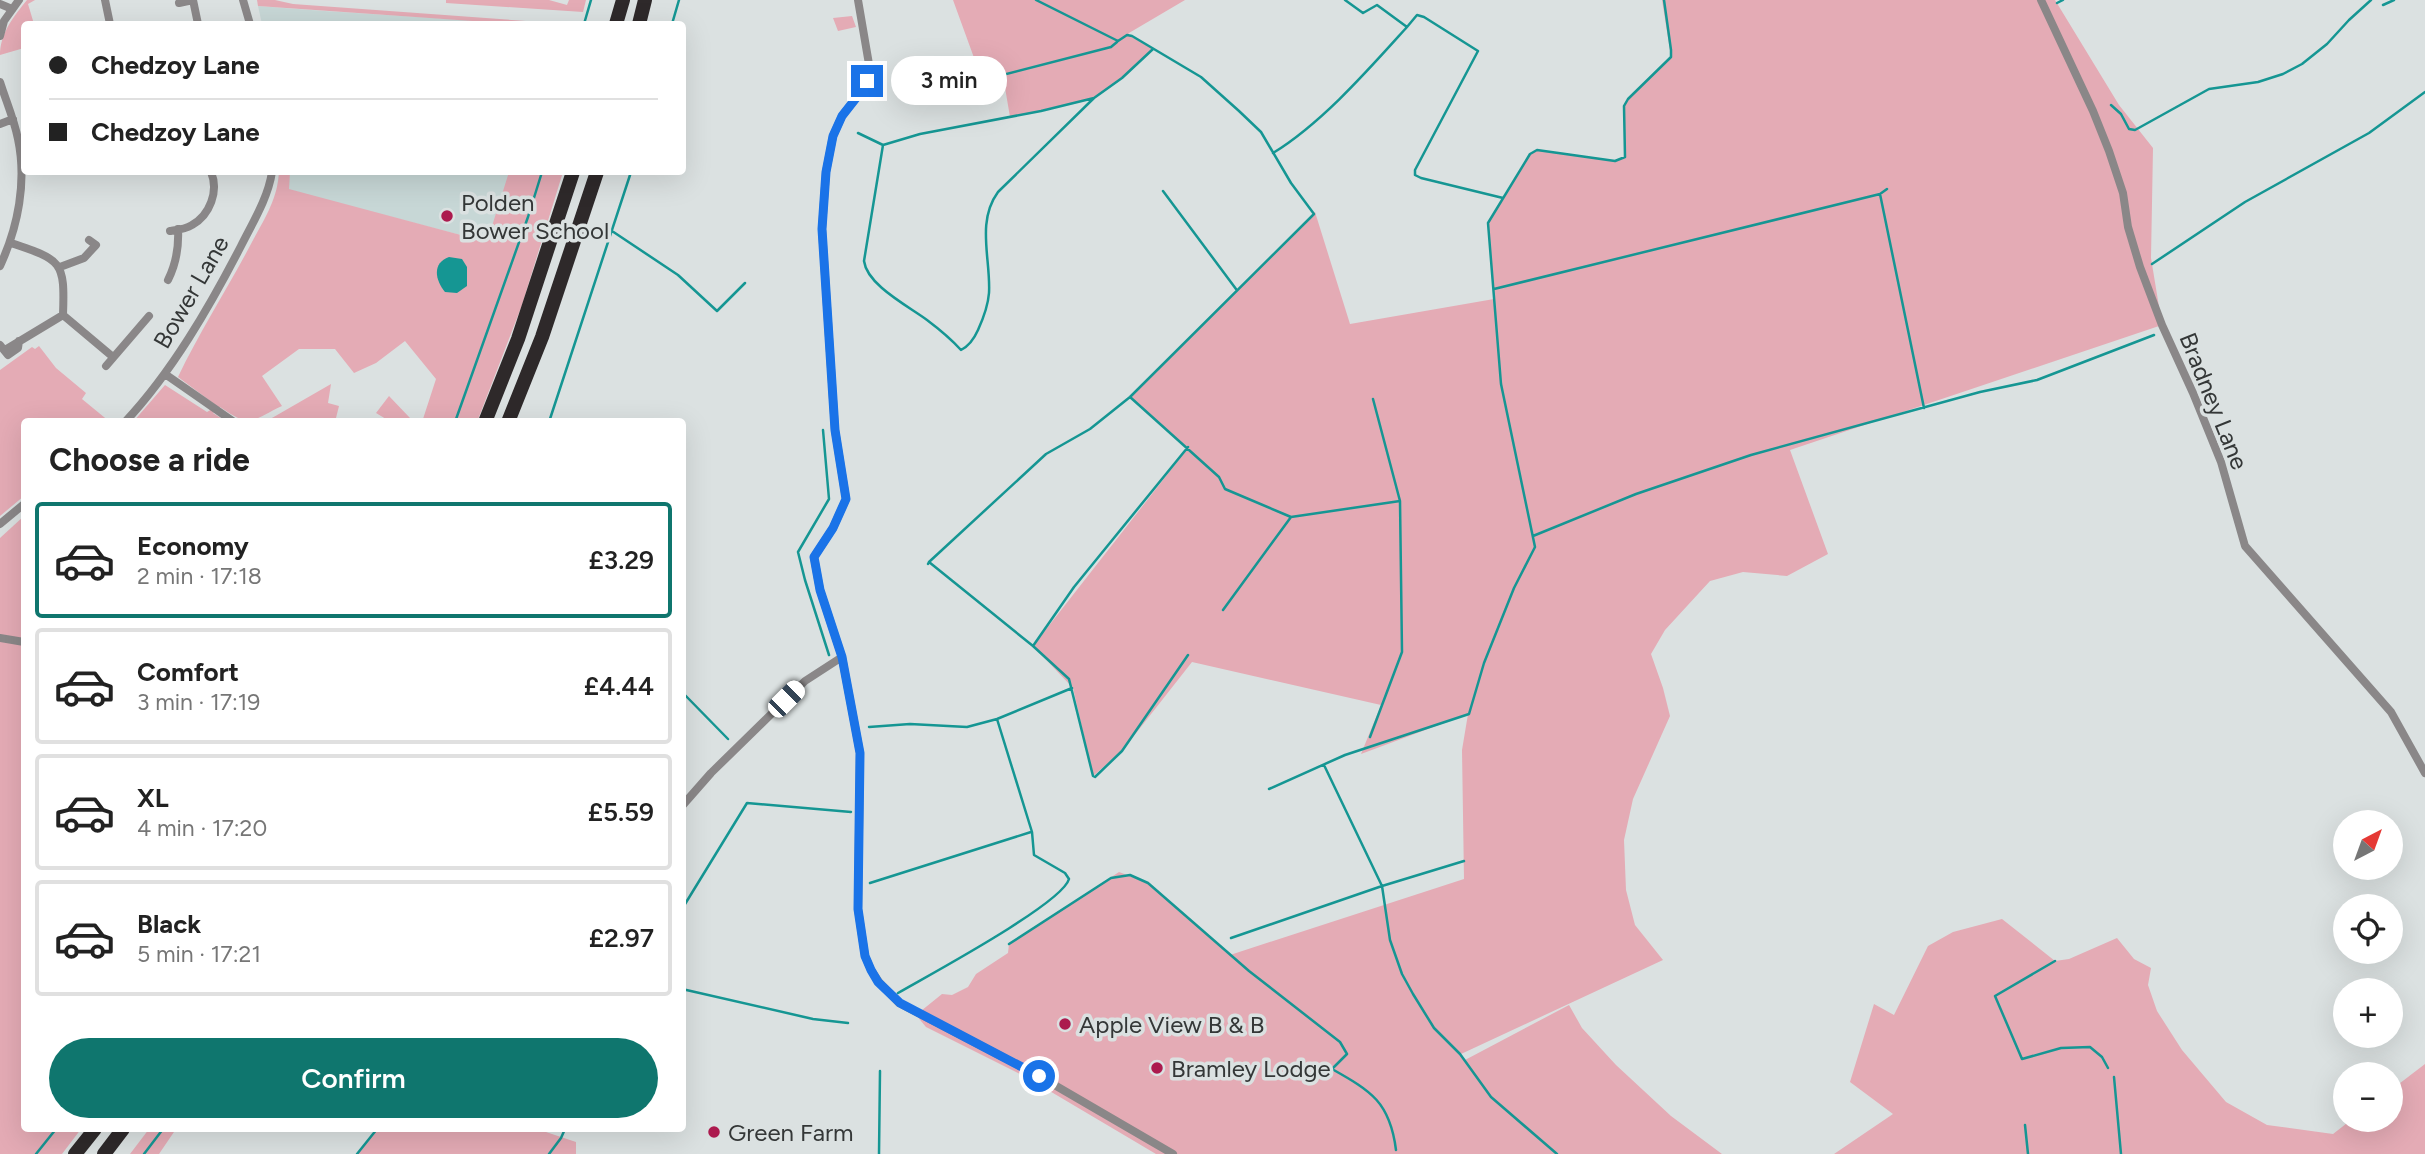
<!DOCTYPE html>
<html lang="en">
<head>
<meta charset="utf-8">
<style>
	:root { --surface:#fff; --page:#f6f6f6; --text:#222; --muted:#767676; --line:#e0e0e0; --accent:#0f766e }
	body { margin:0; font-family:Figtree,sans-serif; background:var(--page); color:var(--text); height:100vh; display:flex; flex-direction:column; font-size:26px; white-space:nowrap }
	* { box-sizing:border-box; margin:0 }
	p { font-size:23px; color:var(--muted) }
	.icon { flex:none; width:38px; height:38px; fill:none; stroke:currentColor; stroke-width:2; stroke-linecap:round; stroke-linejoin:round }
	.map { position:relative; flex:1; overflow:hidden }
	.sheet { position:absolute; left:21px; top:418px; width:665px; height:714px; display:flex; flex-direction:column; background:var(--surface); border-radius:7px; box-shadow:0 7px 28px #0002 }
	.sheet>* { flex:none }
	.top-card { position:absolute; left:21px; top:21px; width:665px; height:154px; border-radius:7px; box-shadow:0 7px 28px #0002; display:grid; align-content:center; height:154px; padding:0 28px; background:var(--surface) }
	.needle { width:46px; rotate:41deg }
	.controls { position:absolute; left:2333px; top:810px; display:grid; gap:14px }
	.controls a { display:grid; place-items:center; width:70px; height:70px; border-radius:50%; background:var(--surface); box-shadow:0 7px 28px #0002; font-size:35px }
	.end { position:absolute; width:32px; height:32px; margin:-16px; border:9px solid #1a73e8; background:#fff; box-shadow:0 0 0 4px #fff }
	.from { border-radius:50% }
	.bubble { position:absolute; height:49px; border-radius:24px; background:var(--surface); box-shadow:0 7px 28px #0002; font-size:23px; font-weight:600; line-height:49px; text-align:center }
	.car { position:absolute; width:21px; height:42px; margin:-21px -10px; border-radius:9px; box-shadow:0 0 5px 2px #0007; background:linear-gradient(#fff 24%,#345 0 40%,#fff 0 76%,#345 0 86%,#fff 0) }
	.top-card b { display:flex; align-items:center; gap:24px; height:66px; font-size:26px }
	.top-card b+b { border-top:2px solid var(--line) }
	.top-card i { width:18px; height:18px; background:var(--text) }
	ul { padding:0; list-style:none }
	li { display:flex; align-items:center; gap:21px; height:116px; margin:0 14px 10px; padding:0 14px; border:4px solid var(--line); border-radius:7px }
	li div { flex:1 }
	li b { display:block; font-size:26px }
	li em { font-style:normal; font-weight:600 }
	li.selected { border-color:var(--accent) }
	li>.icon { width:63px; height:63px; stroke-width:1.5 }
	h2 { padding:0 28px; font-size:32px; line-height:84px }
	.action { display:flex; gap:14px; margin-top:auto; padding:14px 28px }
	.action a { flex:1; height:80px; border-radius:42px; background:var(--accent); color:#fff; font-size:28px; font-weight:600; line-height:80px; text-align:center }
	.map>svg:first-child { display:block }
	.built { fill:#c7d7d6 }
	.green { fill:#e4abb5 }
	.water { fill:#159693 }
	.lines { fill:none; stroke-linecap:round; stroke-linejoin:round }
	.stream { stroke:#159693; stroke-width:2.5 }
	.street { stroke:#8a8788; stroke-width:8 }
	.highway { stroke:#2e292a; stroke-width:14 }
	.route { stroke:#1a73e8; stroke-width:9 }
	.poi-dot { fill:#ac1a4e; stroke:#dbe1e1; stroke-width:2.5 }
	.labels { text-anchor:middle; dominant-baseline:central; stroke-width:7; stroke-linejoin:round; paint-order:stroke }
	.poi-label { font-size:24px; fill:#343737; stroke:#dbe1e1; text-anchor:start }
	.street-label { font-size:24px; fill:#343737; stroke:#dbe1e1 }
</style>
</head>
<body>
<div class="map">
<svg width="2425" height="1154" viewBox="0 0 2425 1154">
	<rect width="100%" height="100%" fill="#dbe1e1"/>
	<path class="built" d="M258,6L324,11L530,24H262Z
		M279,172H521L487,242L277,187Z"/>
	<path class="green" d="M27,0H35L28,4L34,24H24L23,36L24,48L0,55C0,33 14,16 27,0Z
		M257,0H275L293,4L568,24L501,23L258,6Z
		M446,0H549L567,5L569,0H586L583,12L446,3Z
		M953,0H1185L1129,33L1128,35L1153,49L1122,78L1094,98L1010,117L1002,70L981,77Z
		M1662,0H2055L2119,105L2153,148L2151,258L2162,325L1790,450L1828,554L1787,576L1743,572L1710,581L1665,630L1651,654L1663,688L1670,716L1633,799L1624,840L1626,890L1635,925L1663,960L1461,1054L1465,1060L1569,1005L1582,1028L1616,1065L1671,1116L1722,1154H1156L1026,1077L926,1027L916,1015L942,994L952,995L968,987L976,974L1008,953L1009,944L1119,872L1148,883L1230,955L1464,879L1462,750L1468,714L1361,754L1381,705L1192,662L1122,751L1093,776L1073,688L1033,646L1188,448L1130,397L1315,212L1350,324L1494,299L1488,223L1530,154L1537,150L1615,161L1625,156L1624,106L1628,99L1671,57Z
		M852,16L856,27L838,31L833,18Z
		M279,172H290L289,189L487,242L509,172H563L522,305L477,422H422L436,379L405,341L376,363L354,373L335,349H299L262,376L282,406C250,421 252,429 220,407L213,413L227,422H133L165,385L207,412L217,406L178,377C200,331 228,288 252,242C264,220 278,198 279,172Z
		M39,346L56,368L86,393L82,399L110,422H24V496L0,516V370L32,347L35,349Z
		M331,384L328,403L339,406L335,422H265Z
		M389,396L410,418V422H391L376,413Z
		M24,516V1129H81L62,1154H0V538Z
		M2002,919L2055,961L2069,959L2117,938L2134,959L2151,968L2148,985L2157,1011L2182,1050L2226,1102L2267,1125L2333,1134L2351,1120H2390L2391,1090L2425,1064V1154H1834L1893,1114L1850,1082L1874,1004L1894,1015L1928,946L1953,932Z
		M149,1129H176L159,1154H130Z
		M378,1129H537L576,1142V1154H357Z"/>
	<path class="water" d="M449,257L462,259L467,267V286L457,293L445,292C435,280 432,263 449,257Z"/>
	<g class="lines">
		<path class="stream" d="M1345,0L1363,13L1377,5L1407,27L1417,15L1424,17L1478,51L1415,170V175L1421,178L1503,198
			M2057,3L2063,0
			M2383,5L2394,0
			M584,24L591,0
			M672,24L679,0
			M983,80L1111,47L1117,42
			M2111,105L2121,114L2129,129L2135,130L2209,89L2258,82L2283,74L2302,64L2327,44L2349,20L2371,0
			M858,133L883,145L920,134L1041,111L1094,98L1122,78L1153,49
			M883,145L864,261C867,285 908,306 927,320C939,329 951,339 961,350C969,346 974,339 978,330C983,319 988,306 989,293C991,260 976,222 998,192L1094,98
			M1273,153C1322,123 1369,69 1407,27
			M1887,189L1880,194L1924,408
			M1163,191L1236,289
			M612,231L678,275L717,311L745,283
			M2152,264L2245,202L2369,133L2425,92
			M1494,289L1880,194
			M1130,397L1219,477L1225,489L1291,517L1400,501
			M455,422L528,217L542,172
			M549,422L631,172
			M823,430L829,499L798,552L805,580L829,655
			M1533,536L1636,494L1751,455L1980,392L2037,380L2154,335
			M929,562L1046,454L1090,429L1130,397L1314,214L1291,183L1261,132L1239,111L1201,77L1132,36L1127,35L1118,41L1036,0
			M928,564L929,562L1033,646L1069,679L1093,776L1095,777L1122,751L1188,655
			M1223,610L1291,517
			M1033,646L1074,587L1188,447
			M682,692L728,739
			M869,727L910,724L967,727L997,719L1072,688
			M1370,737L1402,652L1400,501L1373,399
			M1324,765L1382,886L1390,940L1402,974L1413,994L1434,1028L1460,1054L1491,1097L1557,1154
			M1269,789L1345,755L1469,714L1484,663L1514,588L1535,547L1501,384L1488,223L1530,154L1537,150L1615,161L1625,157L1624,106L1628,99L1671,57V50L1664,0
			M870,883L1031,832
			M682,909L747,803L851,812
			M1231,938L1382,886L1464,861
			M1009,944L1111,878L1130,875L1148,883L1249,971L1340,1042L1347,1054L1332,1069C1371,1091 1390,1102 1396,1150
			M2055,961L1995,996L2022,1059L2061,1048L2090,1047L2102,1057L2108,1068
			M682,989L813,1019L848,1023
			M898,993C927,976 1062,904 1069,879L1065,873L1034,855L1032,832L997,719
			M2114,1077L2121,1154
			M2025,1125L2028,1154
			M36,1154L56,1129
			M144,1154L163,1129
			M357,1154L377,1129
			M549,1154L561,1138L565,1129
			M879,1154L880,1071"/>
		<path class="street" d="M105,0L110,24
			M193,0L198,24
			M243,0L250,24
			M858,0L870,70L860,93L842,116L833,136L826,172L822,229L835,430L846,499L833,528L814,557L820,590L842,657L860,753L858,909L865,956L871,970L879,982L899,1003L1039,1076L1173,1154
			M2041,0L2093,111L2109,151L2123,193L2128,227L2140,267L2162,325L2193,393L2221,462L2245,546L2391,712L2425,773
			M179,3L193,0
			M0,4L12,9
			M0,36L4,21L19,0
			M0,82C6,101 14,119 18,139C27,182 18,227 0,266
			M0,124L13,119
			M170,231C177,230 186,229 192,225C210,215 219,191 211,172
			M11,243C62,260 65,261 63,315
			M60,267L84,258L96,245L89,240
			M168,280C176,264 179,248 178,229
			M0,345L8,355L18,348L19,341
			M5,350L63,315L113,357
			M106,366L149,316
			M165,374L234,422
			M125,422C172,372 210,306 241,246C253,222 268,198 272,172
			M0,524L24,504
			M0,638L24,642
			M682,806L711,773L805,681L842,657"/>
		<path class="highway" d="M616,24L623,0
			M639,24L645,0
			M485,422L518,339L573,172
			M508,422L542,337L597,172
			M75,1154L95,1129
			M104,1154L123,1129"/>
	</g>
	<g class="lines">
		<path class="route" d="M867,81L860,93L842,116L833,136L826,172L822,229L835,430L846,499L833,528L814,557L820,590L842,657L860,753L858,909L865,956L871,970L878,982L900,1003L1039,1076"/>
	</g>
	<g class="poi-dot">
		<circle cx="447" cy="216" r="7"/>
		<circle cx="1065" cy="1024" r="7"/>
		<circle cx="1157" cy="1068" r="7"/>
		<circle cx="714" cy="1132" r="7"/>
	</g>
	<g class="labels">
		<g class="poi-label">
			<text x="461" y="202">Polden<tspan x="461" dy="28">Bower School</tspan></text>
			<text x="1079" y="1024">Apple View B &amp; B</text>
			<text x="1171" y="1068">Bramley Lodge</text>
			<text x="728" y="1132">Green Farm</text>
		</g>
		<g class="street-label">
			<text transform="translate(191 292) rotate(-60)">Bower Lane</text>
			<text transform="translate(2214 401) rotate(68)">Bradney Lane</text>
		</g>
	</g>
</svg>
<div class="controls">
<a><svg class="needle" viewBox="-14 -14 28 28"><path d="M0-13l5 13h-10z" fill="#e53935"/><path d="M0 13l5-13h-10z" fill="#767676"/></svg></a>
<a><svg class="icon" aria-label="locate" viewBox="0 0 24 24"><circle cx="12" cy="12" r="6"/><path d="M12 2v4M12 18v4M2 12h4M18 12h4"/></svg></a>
<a>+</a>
<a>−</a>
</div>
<i class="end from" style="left:1039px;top:1076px"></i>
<i class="end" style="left:867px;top:81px"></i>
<div class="bubble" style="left:891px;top:56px;width:116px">3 min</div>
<i class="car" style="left:786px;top:699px;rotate:45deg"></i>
<div class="top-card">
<b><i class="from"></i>Chedzoy Lane</b>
<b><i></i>Chedzoy Lane</b>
</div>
<section class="sheet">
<h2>Choose a ride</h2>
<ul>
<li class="selected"><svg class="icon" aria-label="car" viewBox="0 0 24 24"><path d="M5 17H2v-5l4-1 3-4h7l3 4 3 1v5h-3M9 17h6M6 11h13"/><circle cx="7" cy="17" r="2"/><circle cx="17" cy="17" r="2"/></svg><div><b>Economy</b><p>2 min · 17:18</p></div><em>£3.29</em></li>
<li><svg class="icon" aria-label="car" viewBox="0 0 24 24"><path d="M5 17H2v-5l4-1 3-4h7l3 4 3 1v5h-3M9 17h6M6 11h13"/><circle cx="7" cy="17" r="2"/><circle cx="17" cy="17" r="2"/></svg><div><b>Comfort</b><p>3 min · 17:19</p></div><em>£4.44</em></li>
<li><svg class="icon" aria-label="car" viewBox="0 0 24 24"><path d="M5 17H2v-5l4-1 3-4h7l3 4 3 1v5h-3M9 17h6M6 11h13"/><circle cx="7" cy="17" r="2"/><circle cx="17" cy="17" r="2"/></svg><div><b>XL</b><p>4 min · 17:20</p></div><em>£5.59</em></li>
<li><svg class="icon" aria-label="car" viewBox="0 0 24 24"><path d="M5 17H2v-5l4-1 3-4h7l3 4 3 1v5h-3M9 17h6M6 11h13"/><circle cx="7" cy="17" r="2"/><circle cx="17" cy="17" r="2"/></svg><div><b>Black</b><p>5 min · 17:21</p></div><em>£2.97</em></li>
</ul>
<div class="action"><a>Confirm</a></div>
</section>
</div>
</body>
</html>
